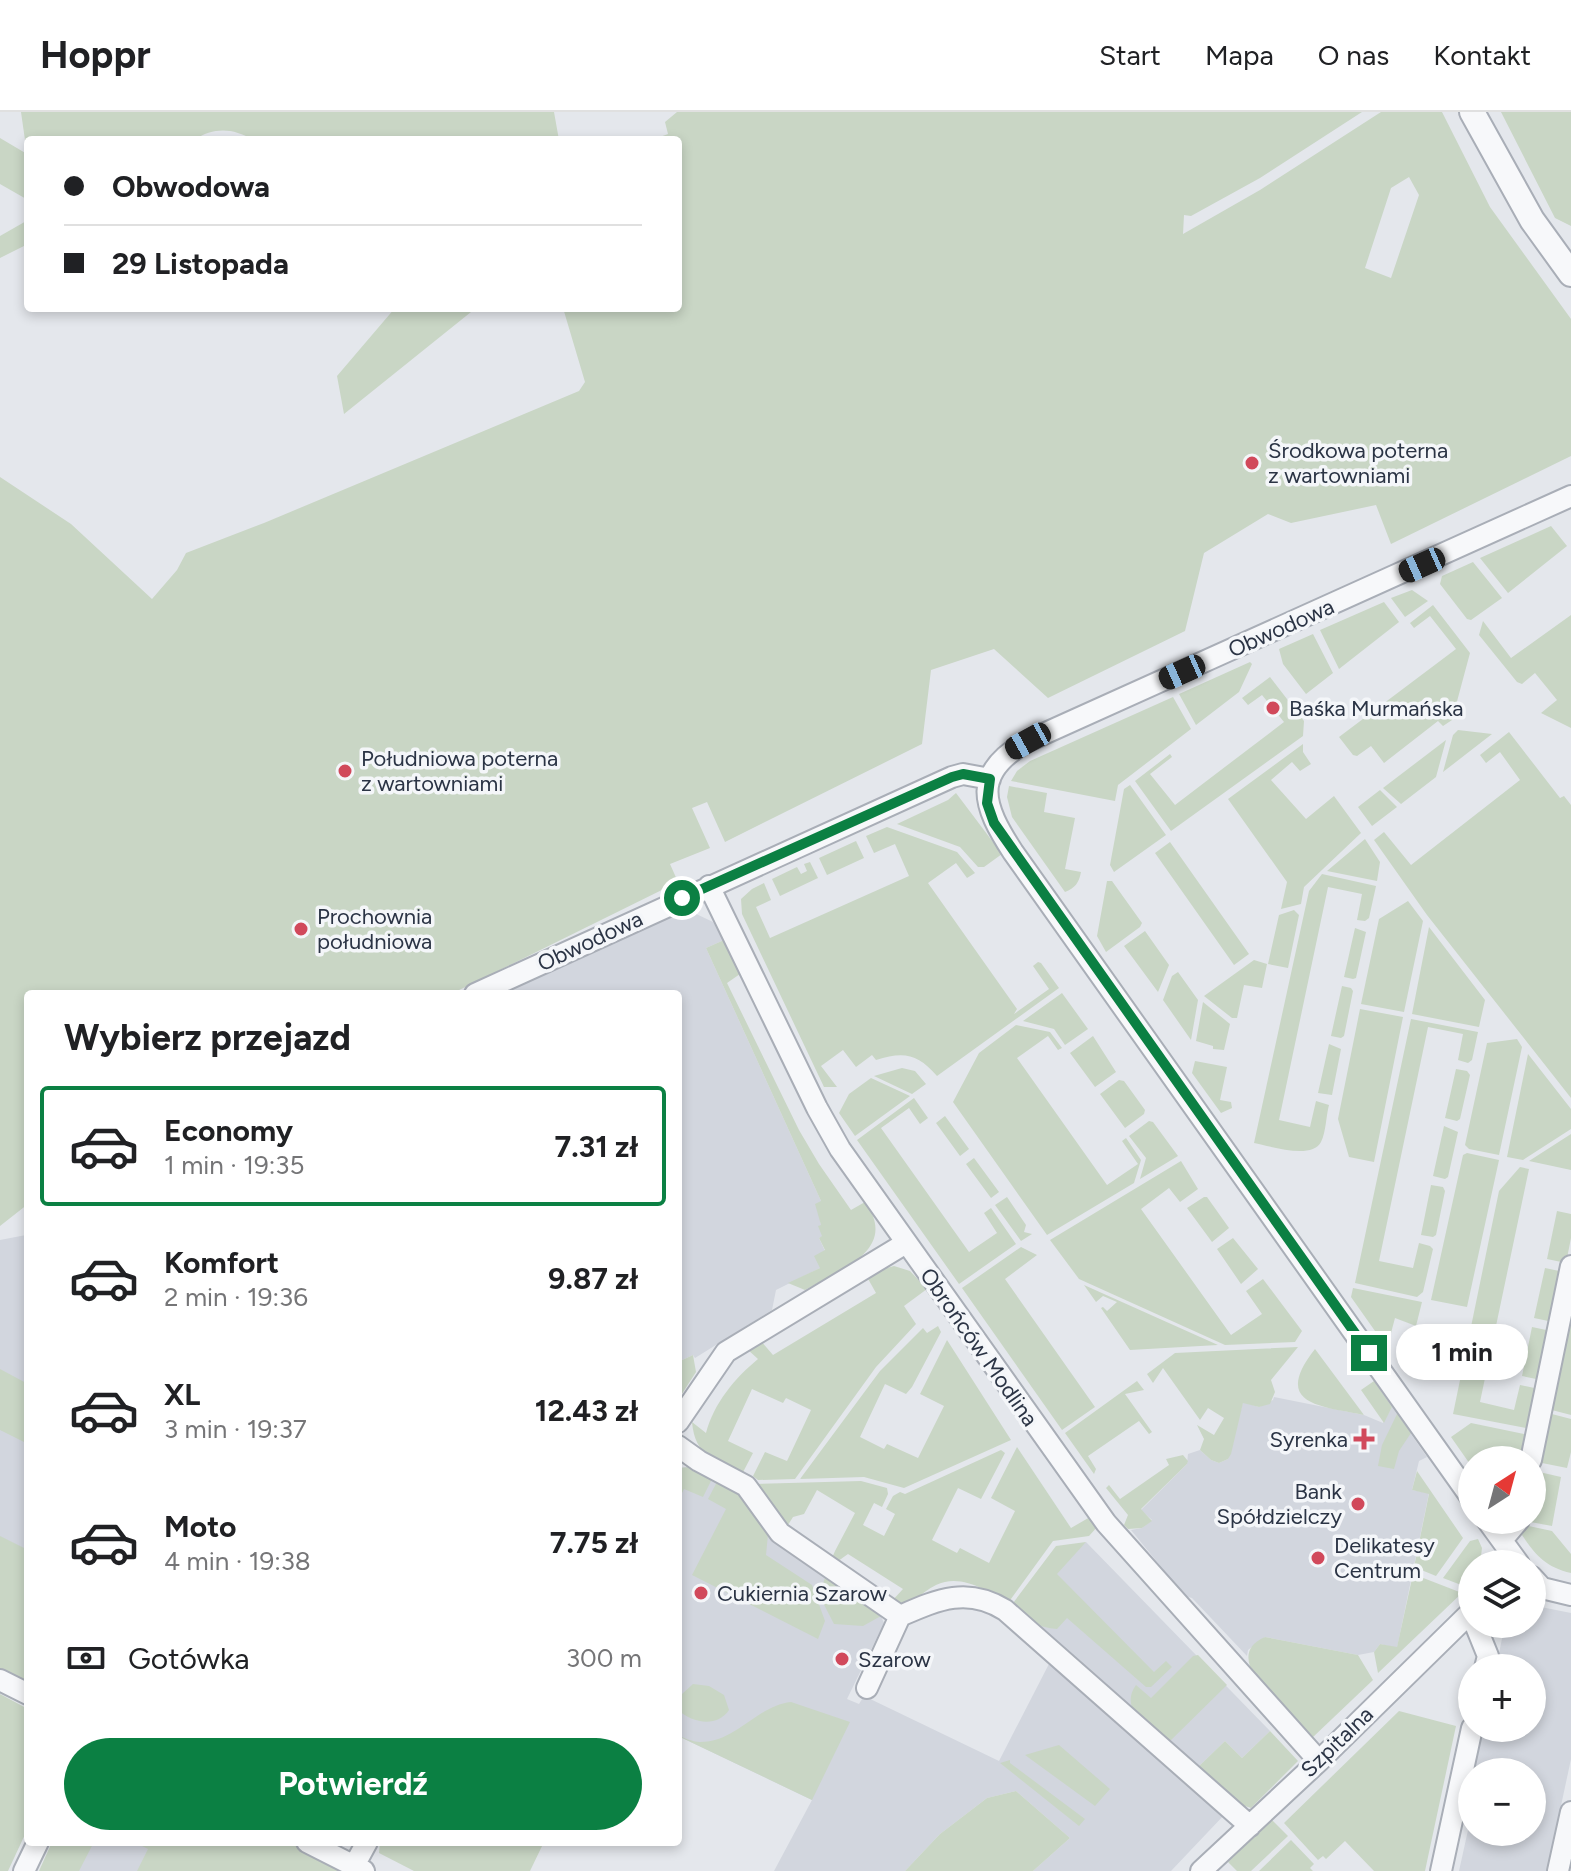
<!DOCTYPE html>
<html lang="pl">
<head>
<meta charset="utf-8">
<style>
	:root { --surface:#fff; --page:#f6f6f6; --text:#202124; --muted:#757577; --line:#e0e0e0; --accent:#0b8043 }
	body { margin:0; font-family:Figtree,sans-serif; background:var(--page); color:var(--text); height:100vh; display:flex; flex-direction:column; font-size:30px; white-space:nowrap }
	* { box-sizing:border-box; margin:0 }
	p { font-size:26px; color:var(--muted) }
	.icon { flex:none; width:44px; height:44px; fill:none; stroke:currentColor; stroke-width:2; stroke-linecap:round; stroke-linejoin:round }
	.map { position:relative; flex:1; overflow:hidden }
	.sheet { position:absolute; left:24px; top:878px; width:658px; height:856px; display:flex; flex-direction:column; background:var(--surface); border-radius:8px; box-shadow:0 4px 12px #0003 }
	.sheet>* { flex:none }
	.top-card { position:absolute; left:24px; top:24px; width:658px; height:176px; border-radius:8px; box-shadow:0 4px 12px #0003; display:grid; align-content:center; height:176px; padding:0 40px; background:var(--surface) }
	.needle { width:52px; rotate:36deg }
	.tools { position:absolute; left:1458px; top:1334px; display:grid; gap:16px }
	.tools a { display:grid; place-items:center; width:88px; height:88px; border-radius:50%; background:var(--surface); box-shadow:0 4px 12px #0003; font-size:40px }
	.end { position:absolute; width:36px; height:36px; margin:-18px; border:10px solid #0b8043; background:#fff; box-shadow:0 0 0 4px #fff }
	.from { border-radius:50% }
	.bubble { position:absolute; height:56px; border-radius:28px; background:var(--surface); box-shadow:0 4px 12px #0003; font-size:26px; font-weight:700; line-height:56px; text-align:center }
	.car { position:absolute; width:24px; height:48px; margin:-24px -12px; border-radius:10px; box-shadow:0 0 6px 2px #0007; background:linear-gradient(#222 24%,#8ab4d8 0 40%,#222 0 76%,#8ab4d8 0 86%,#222 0) }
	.top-card b { display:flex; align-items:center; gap:28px; height:76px; font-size:30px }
	.top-card b+b { border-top:2px solid var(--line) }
	.top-card i { width:20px; height:20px; background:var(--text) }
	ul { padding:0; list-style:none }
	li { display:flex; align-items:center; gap:24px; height:120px; margin:0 16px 12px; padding:0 24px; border:4px solid transparent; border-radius:8px }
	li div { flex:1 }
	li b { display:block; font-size:30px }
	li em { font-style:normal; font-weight:700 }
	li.active { border-color:var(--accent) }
	li>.icon { width:72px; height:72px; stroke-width:1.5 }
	h2 { padding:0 40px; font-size:36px; line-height:96px }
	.pay { display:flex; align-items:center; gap:20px; height:88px; padding:0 40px; font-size:30px }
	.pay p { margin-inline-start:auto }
	.primary-button { display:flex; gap:16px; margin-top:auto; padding:16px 40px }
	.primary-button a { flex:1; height:92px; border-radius:48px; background:var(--accent); color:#fff; font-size:32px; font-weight:700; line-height:92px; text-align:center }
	header { display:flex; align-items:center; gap:48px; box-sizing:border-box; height:112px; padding:0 40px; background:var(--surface); border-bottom:2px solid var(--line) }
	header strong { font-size:38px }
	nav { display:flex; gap:44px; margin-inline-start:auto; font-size:28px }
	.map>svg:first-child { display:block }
	.built { fill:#d2d6de }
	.green { fill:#c9d6c5; fill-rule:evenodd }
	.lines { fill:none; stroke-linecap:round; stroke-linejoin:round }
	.minor-casing { stroke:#a9aeb7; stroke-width:24 }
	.tertiary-casing { stroke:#a9aeb7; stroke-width:28 }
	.minor { stroke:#f7f8fa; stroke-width:20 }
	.tertiary { stroke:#f7f8fa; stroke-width:24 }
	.route { stroke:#0b8043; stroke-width:10 }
	.poi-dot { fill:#d1495b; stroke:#f4f6f9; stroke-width:3 }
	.labels { text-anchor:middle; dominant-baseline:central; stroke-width:7; stroke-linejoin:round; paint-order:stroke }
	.poi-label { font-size:22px; fill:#2b3445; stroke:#f4f6f9; text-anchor:start }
	.street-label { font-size:22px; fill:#2b3445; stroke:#f4f6f9 }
</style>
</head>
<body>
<header>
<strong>Hoppr</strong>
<nav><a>Start</a><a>Mapa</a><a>O nas</a><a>Kontakt</a></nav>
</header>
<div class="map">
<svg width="1571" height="1759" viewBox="0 0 1571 1759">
	<rect width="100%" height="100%" fill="#e4e7ec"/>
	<path class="built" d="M690,799L713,810L724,828L706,836L821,1089L819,1102L823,1124L819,1126L825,1139L820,1156L776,1178L772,1198L695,1246L693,1243L678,1250V882H494L674,801Z
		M26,1123L28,1124V1551L0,1547V1128Z
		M1274,1285L1364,1303L1383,1311L1392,1295L1427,1345L1419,1349L1412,1378L1429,1381L1397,1536L1380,1532L1374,1540L1358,1543L1265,1525L1248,1538L1247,1544L1192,1486L1185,1484L1131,1418L1142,1416L1152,1408L1141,1398L1187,1352L1188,1342L1200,1338L1211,1348L1219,1351L1228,1347L1243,1290L1259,1295L1273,1288Z
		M690,1355L734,1375L753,1396L762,1414L776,1431L878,1498L884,1511L847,1587L859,1592L864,1584L999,1649L1051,1548L1226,1701L1171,1759H1033L1070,1726L1016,1679L987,1686L940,1722L905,1759H774L812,1688L678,1624V1356Z
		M1086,1430L1270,1619L1242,1646L1225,1629L1196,1657L1010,1495Z
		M1541,1495L1571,1501V1647L1547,1759H1459L1472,1700V1720H1532V1660H1474L1483,1616H1532V1556H1496L1505,1512H1532V1498Z
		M67,1730H259L316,1759H52Z"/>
	<path class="green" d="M21,0H554L559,28H253C233,16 214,15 194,28H28V88L0,72V26L27,42Z
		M677,0H1362L1260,66L1191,104L1184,103L1183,122L1260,78L1381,0H1442L1490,95L1571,207V344L1391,432L1376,393L1291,411L1268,402L1204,441L1185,519L1048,586L994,537L931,558L922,632L725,730L707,690L692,696L710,736L670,752L678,770L451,882H28V1092L0,1114V365L71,412L152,487L177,458L186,441L264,411L579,279L585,270L563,196H678V28H652L668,22L665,10ZM1409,65L1419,83L1391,166L1365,156L1391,76Z
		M1501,0H1571V114L1555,106Z
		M28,108V132L0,146V124Z
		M395,196H476L344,302L337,264Z
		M1551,414L1567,434L1508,481L1480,446Z
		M1473,450L1502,486L1471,508L1467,507L1440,472L1442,464Z
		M1412,478L1428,489L1405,505L1391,486Z
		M1384,490L1399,510L1339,557L1320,518Z
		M1433,493L1470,541L1452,608L1443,614L1438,609L1384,651L1371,634L1357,644L1353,643L1339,625L1456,537L1430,504L1414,516L1410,511Z
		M1571,503V616L1541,601L1557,588L1535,561L1522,572L1517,570L1479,523L1483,509L1511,546Z
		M1313,522L1333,561L1306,582L1283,552L1279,537Z
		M1250,550L1252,552L1239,580L1196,613L1179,582Z
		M1270,565L1304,609L1303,624L1171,719L1135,669L1170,642L1172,645L1150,662L1175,693L1284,610L1262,583L1248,593L1242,586Z
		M1173,585L1191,617L1118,673L1115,689L1011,669L1017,659L1030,649Z
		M1458,618L1492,622L1443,660L1453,623Z
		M1509,620L1560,686L1564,684L1571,693V986L1427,803L1374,728L1384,720L1411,753L1520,668L1500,640L1486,651L1480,643Z
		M1446,628L1436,665L1401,692L1383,676Z
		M1303,632V640L1311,652L1300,659L1292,650L1271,668L1306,707L1334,684L1361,721L1304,775L1301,792L1281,797L1287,770L1228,687Z
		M1130,673L1166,723L1114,760L1110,753L1124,677Z
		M1009,674L1047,681L1044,700L1075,706L1065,757L1081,760C1079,771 1075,776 1065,780L1012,705L1007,685Z
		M1380,678L1397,695L1372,714L1358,695Z
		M956,681L1002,742L984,755H978L960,735L897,712L948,688Z
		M887,715L957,740L975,761L967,766L956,751L928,771L1017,897L1014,902L1049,877L1033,854L1038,850L1041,851L1059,876L937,964C918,942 904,939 876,948L872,943L856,955L843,938L821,954L837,975H824L742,802L741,787L752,777L764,771L771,788L756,795L770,826L909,764L895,732L874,741L866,724Z
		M1365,727L1380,750L1377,769L1327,759Z
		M856,729L864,746L827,763L819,746Z
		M1170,730L1249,842L1234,853L1155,741Z
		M810,750L818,766L780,784L772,767L797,755L801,762L807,759L804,752Z
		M1322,762L1376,774L1369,806L1365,809L1357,808L1362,782L1328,775L1279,1008L1310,1015L1316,989L1329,993C1326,1004 1326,1020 1321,1030C1312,1048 1270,1034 1254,1031L1309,779Z
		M1107,769H1112L1142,811L1140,815L1106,840L1097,824Z
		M1408,789L1423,809L1404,900L1361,892L1379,807Z
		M1294,798L1299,803L1288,856L1268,852L1279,803Z
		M1429,815L1485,888L1479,915L1412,902Z
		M1355,816L1366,820L1356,866L1353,867L1344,865Z
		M1145,819L1169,853L1158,880L1124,834Z
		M724,828L740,862L727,871L799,1018L819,1052L851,1098L865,1090C900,1138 839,1158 805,1178L788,1171L820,1156L814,1144L825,1138L819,1126L822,1124L818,1114L821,1113L815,1092L821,1089L706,836Z
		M1254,848L1267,852L1262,876L1244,873L1237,906H1232L1204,884Z
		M1178,860L1198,888L1191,928L1163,888L1172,864Z
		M1342,874L1351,876L1353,879L1344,924L1341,926L1331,924Z
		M1062,881L1088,917L1065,933L1054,917L1023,909Z
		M1203,890L1230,912L1224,938L1213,937V934L1196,929Z
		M1360,897L1403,905L1374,1050L1349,1045L1338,1007Z
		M1411,907L1478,920L1472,948L1468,951L1458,948L1463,922L1428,915L1379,1149L1413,1156L1419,1131L1430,1134L1433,1137L1423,1180L1417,1185L1355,1171Z
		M1016,913L1050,920L1062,936L1058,938L1048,924L1017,946L1107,1073L1138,1052L1122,1029L1126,1026L1141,1048L1134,1071L1047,1123L953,990L979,941Z
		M1093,924L1116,960L1095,975L1070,941Z
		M1517,927L1522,935L1499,1043L1469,1037L1465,1033L1487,931Z
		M1329,932L1341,937L1332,983L1318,981Z
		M1528,942L1571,997V1017L1523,1048L1507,1045Z
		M1195,949L1227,955L1220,988L1231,990L1232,996L1221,1001L1192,961Z
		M902,956L915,959L926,972L912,982L874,964Z
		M1456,957L1467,959L1470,963L1460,1007L1457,1009L1445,1006Z
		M871,966L910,984L855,1024L839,1001L849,982Z
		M1119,968L1124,969L1145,998L1144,1002L1125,1016L1100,982Z
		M914,986L928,1006L920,1012L909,996L881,1016L969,1140L997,1121L984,1101L991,1096L1016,1132L959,1172L857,1028Z
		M945,1004L969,1037L960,1044L936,1011Z
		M1149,1009L1153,1010L1178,1044L1140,1067L1146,1046L1129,1024Z
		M1444,1014L1458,1020L1448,1065L1445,1067L1433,1064Z
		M1571,1022V1058L1529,1049Z
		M1467,1041L1499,1048L1467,1195L1431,1188L1463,1043Z
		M974,1046L999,1080L991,1086L966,1052Z
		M1181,1049L1198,1077L1180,1090L1169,1076L1141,1097L1231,1223L1262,1202L1246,1179L1263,1167L1302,1219L1295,1230L1225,1233L1079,1167L1050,1128Z
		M1520,1055L1529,1057L1480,1290L1514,1298L1520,1273L1539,1277L1531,1314L1526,1316L1453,1302L1499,1079Z
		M1431,1073L1443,1075L1445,1079L1436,1123L1433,1125L1421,1123Z
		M1007,1085L1026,1113L1024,1120L1032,1122L1021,1129L995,1093Z
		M1204,1085H1207L1229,1116L1212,1130L1187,1096Z
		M1557,1099L1571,1102V1126L1566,1151L1547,1147Z
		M1233,1126L1258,1157L1241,1172L1217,1137Z
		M1021,1135L1037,1143L1005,1167L1095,1295L1062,1318L962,1176Z
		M894,1154L910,1159L927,1177L904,1194L916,1212L876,1255L795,1367L758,1368L753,1364L765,1340L787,1349L811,1298L786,1286L783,1291L752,1277L728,1329L753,1341L741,1364C714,1348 695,1344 692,1310L706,1321C714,1291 735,1266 758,1247L747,1237L761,1229L773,1243L876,1181L867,1165L876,1159Z
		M1545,1156L1564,1160L1553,1210L1534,1206Z
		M1084,1173L1218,1233L1130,1238L1101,1196L1103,1195L1107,1199L1117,1190L1103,1184L1096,1190Z
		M1353,1176L1422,1190L1416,1214L1395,1206L1387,1236L1351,1185Z
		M1571,1188V1303L1548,1297Z
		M938,1214L941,1220L912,1275L906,1282L885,1272L860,1325L884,1337L887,1332L918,1346L944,1294L920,1282L947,1228L1011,1328L904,1376L864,1365L800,1367L880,1259L923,1216L927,1221Z
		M1532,1215L1551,1219L1541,1268L1522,1264Z
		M1298,1235L1271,1268L1275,1280L1270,1292L1259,1295L1243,1291L1231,1342L1228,1347L1219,1351L1211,1348L1200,1338L1204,1327L1197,1313L1214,1323L1224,1306L1208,1296L1200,1308L1163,1256L1153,1271L1147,1262L1175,1241Z
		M1315,1237L1364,1303C1321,1294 1271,1293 1315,1237Z
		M693,1243L696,1260L678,1288V1250Z
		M0,1257L28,1272V1332L0,1318Z
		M1137,1269L1144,1278L1125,1282L1152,1320L1149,1322L1139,1309L1088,1344L1096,1357L1094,1362L1065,1321Z
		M1374,1269L1392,1295L1384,1311L1361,1278Z
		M1548,1301L1571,1307V1340L1567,1356L1537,1350Z
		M1397,1302L1411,1321L1399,1339L1394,1357L1378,1354L1382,1333Z
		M1471,1311L1524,1322L1529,1326L1524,1348H1472V1355L1451,1325Z
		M1017,1335L1071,1416L1090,1405L1098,1414L1089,1424L1053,1429L1008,1491C988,1479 961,1461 936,1473C916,1483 918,1493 891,1490L903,1477L848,1442L834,1452L832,1446L835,1439L855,1401L817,1378L804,1402L793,1405L788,1413L781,1409L752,1372L861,1369L887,1376L888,1382L882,1395L874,1391L863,1413L884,1424L895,1402L886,1397L893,1384L900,1380L905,1382L1001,1338L1005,1341L981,1387L958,1376L932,1428L957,1441L960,1436L989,1451L1015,1399L991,1386Z
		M1183,1343L1188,1349L1187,1352L1141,1397L1152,1409L1142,1416L1128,1417L1124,1413L1128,1403L1106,1376L1109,1373L1120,1387L1169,1353L1166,1347Z
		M690,1355L713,1365L703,1385L684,1377L678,1389V1356Z
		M1417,1359L1463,1426L1436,1464L1414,1455L1429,1382L1412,1378Z
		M1535,1359L1561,1365L1552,1414L1525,1409L1532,1408V1375Z
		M718,1368L734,1375L753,1396L768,1422L766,1443L812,1473L825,1509L818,1527L692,1463L726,1397L708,1387Z
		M1524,1413L1552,1419L1571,1442V1461C1546,1455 1536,1444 1522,1423Z
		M0,1424L28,1438V1573L0,1559Z
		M1478,1427L1482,1436L1480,1452H1472V1472L1469,1476L1443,1466L1470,1429Z
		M1086,1430L1057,1462L1154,1560L1166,1549L1172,1555L1151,1575H1146L1067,1506L1057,1517C1036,1515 1026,1508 1010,1495L1056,1434Z
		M1413,1462L1462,1481L1378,1561L1374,1540L1380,1532L1397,1535Z
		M826,1463L878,1498L881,1504L863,1514L834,1512L819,1483Z
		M1265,1525L1358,1543L1373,1568L1312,1626C1292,1606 1215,1546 1265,1525Z
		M1198,1543L1227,1573L1167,1632C1150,1617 1118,1598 1136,1573L1151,1586L1193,1544Z
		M693,1572L709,1574L724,1583L729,1598C717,1616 692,1611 678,1598L682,1582Z
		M0,1582L28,1597V1716L8,1759H0Z
		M791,1590L850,1610L812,1688L678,1624C683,1625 692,1630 700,1630C737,1630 756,1594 791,1590Z
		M1399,1599L1456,1614L1425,1759H1374L1345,1729L1326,1747L1323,1744L1318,1748L1284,1711Z
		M1270,1619L1298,1649L1251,1696L1236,1691L1196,1657L1225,1629L1242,1646Z
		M1059,1633L1110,1677L1095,1694L1025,1643Z
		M1010,1648V1651L1085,1707L1079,1714L1000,1651Z
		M1016,1679L1070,1726L1033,1759H905L940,1722L987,1686Z
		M1272,1708L1288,1724L1251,1759H1237L1228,1750Z
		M1291,1728L1314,1752L1310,1756L1313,1759H1259Z
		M52,1730H94L79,1759H39Z
		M134,1730H290L348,1759H137L148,1737Z
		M380,1730H544L530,1759H414L379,1741Z"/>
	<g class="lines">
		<g class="minor-casing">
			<path id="minor" d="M709,774L817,996L840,1037L1106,1411L1319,1649
				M475,882L952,665L963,662L990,667
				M678,1310L726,1240L906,1131
				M678,1334L699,1349L746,1374L780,1421L900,1504C937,1488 967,1474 1005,1498L1250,1714
				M1531,1348L1571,1154
				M1472,1387L1013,740C983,694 970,661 1028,629L1571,384
				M1487,1408L1519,1452
				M1502,1428L1519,1408
				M1532,1465L1542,1476L1571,1483
				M1475,1512L1488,1544L1485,1556
				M0,1568L28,1582
				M867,1576L900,1504
				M307,1730L364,1759
				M354,1754L367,1730
				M24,1759L38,1730
				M1201,1759L1319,1649L1472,1499
				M1441,1759L1472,1616
				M1558,1759L1571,1700"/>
		</g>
		<g class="tertiary-casing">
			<path id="tertiary" d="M1472,0L1532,108L1571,162"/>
		</g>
		<use href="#minor" class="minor"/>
		<use href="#tertiary" class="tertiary"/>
	</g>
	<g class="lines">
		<path class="route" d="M682,786L952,665L963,662L990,667L987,691L994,711L1369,1241"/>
	</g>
	<g class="poi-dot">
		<circle cx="1252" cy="351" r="8"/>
		<circle cx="1273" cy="596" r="8"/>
		<circle cx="345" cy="659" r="8"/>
		<circle cx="301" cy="817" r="8"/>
		<path d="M1360 1315h8v8h8v8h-8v8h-8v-8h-8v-8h8z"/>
		<circle cx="1358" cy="1392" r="8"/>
		<circle cx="1318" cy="1446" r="8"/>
		<circle cx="701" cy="1481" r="8"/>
		<circle cx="842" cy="1547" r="8"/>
	</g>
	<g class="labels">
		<g class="poi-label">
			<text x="1268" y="338">Środkowa poterna<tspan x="1268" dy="25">z wartowniami</tspan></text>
			<text x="1289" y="596">Baśka Murmańska</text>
			<text x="361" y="646">Południowa poterna<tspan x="361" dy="25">z wartowniami</tspan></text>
			<text x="317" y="804">Prochownia<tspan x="317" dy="25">południowa</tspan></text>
			<text x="1348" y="1327" text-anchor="end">Syrenka</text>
			<text x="1342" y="1379" text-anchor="end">Bank<tspan x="1342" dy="25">Spółdzielczy</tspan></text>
			<text x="1334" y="1433">Delikatesy<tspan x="1334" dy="25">Centrum</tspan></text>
			<text x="717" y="1481">Cukiernia Szarow</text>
			<text x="858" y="1547">Szarow</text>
		</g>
		<g class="street-label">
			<text transform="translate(1281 516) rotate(-24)">Obwodowa</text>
			<text transform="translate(590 829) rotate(-25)">Obwodowa</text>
			<text transform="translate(979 1235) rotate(55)">Obrońców Modlina</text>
			<text transform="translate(1337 1630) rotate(-44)">Szpitalna</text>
		</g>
	</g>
</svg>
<div class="tools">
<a><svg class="needle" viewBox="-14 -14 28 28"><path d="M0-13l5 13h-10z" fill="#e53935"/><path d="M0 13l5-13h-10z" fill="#757577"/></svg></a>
<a><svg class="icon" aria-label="layers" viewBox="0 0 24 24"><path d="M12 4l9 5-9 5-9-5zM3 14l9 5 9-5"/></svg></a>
<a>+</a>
<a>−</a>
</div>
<i class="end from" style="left:682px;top:786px"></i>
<i class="end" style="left:1369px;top:1241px"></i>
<div class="bubble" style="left:1396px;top:1212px;width:132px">1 min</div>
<i class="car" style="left:1422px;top:453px;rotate:246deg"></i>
<i class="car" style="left:1182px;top:560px;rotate:246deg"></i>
<i class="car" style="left:1028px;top:629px;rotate:241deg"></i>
<div class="top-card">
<b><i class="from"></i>Obwodowa</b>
<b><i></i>29 Listopada</b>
</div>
<section class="sheet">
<h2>Wybierz przejazd</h2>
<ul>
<li class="active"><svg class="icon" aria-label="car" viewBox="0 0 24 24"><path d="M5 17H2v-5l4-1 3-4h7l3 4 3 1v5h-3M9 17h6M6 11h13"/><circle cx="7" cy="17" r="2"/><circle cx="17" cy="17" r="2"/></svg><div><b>Economy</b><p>1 min · 19:35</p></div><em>7.31 zł</em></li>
<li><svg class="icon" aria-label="car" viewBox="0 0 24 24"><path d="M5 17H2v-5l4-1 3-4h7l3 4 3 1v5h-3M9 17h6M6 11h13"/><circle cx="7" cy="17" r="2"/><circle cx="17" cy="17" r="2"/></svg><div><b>Komfort</b><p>2 min · 19:36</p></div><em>9.87 zł</em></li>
<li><svg class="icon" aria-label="car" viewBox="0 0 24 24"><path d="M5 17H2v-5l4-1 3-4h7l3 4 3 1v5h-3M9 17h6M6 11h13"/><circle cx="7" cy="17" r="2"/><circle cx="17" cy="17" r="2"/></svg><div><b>XL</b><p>3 min · 19:37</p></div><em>12.43 zł</em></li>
<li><svg class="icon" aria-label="car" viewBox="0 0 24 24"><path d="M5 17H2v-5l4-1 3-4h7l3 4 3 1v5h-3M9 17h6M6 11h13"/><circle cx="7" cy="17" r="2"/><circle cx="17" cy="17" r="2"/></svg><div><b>Moto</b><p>4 min · 19:38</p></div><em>7.75 zł</em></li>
</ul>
<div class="pay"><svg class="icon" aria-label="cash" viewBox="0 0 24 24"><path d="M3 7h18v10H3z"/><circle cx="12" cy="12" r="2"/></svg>Gotówka<p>300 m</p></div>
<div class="primary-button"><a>Potwierdź</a></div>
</section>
</div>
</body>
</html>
